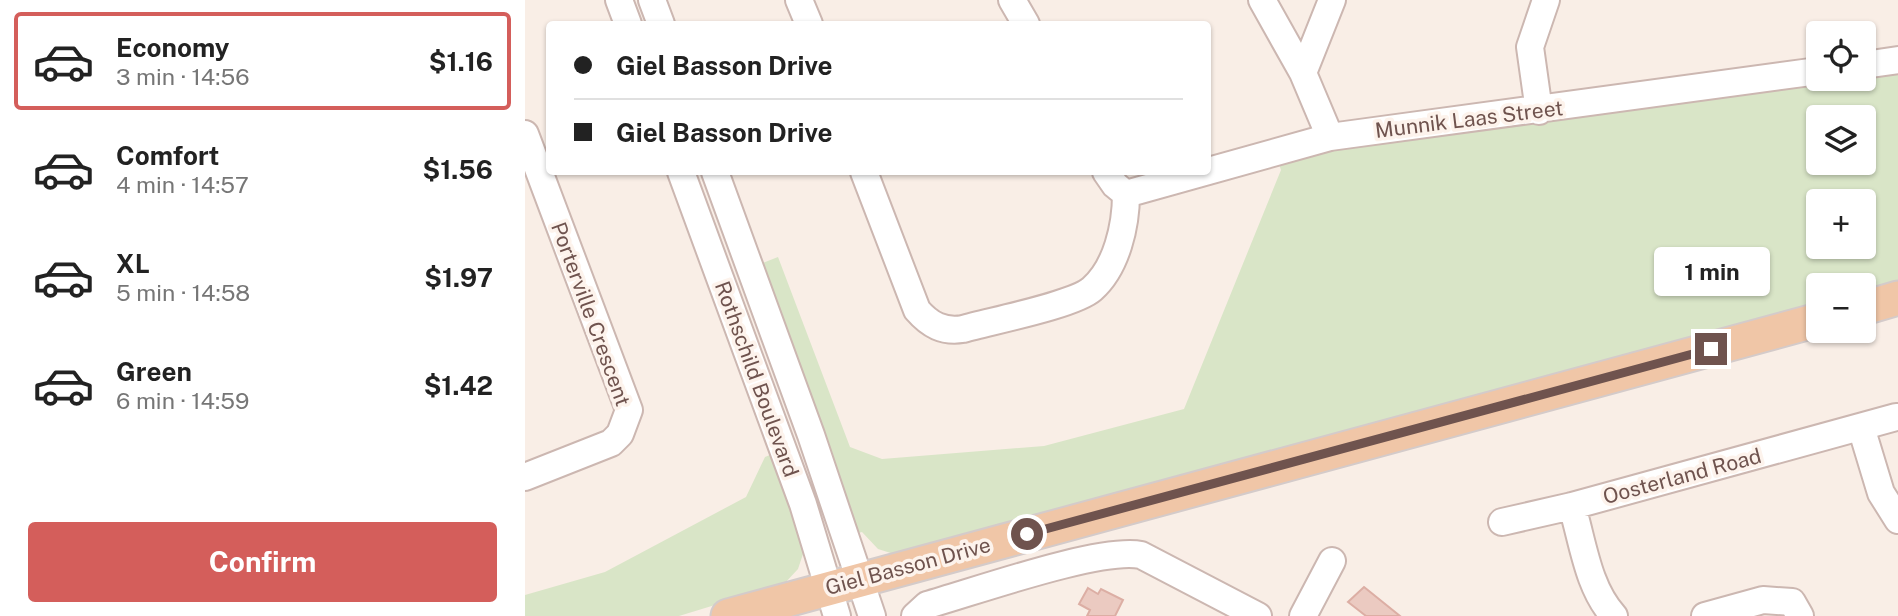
<!DOCTYPE html>
<html lang="en">
<head>
<meta charset="utf-8">
<style>
	:root { --surface:#fff; --page:#f2f2f2; --text:#222; --muted:#767676; --line:#e0e0e0; --accent:#d45e5b }
	body { margin:0; font-family:"Public Sans",sans-serif; background:var(--page); color:var(--text); height:100vh; display:flex; flex-direction:column; font-size:26px; white-space:nowrap }
	* { box-sizing:border-box; margin:0 }
	p { font-size:23px; color:var(--muted) }
	.icon { flex:none; width:38px; height:38px; fill:none; stroke:currentColor; stroke-width:2; stroke-linecap:round; stroke-linejoin:round }
	.map { position:relative; flex:1; overflow:hidden }
	.details { display:flex; flex-direction:column; background:var(--surface); width:525px }
	.details>* { flex:none }
	.top-card { position:absolute; left:21px; top:21px; width:665px; height:154px; border-radius:7px; box-shadow:0 2px 5px #0004; display:grid; align-content:center; height:154px; padding:0 28px; background:var(--surface) }
	.tools { position:absolute; left:1281px; top:21px; display:grid; gap:14px }
	.tools a { display:grid; place-items:center; width:70px; height:70px; border-radius:7px; background:var(--surface); box-shadow:0 2px 5px #0004; font-size:35px }
	.end { position:absolute; width:32px; height:32px; margin:-16px; border:9px solid #6f534e; background:#fff; box-shadow:0 0 0 4px #fff }
	.from { border-radius:50% }
	.bubble { position:absolute; height:49px; border-radius:7px; background:var(--surface); box-shadow:0 2px 5px #0004; font-size:23px; font-weight:700; line-height:49px; text-align:center }
	.top-card b { display:flex; align-items:center; gap:24px; height:66px; font-size:26px }
	.top-card b+b { border-top:2px solid var(--line) }
	.top-card i { width:18px; height:18px; background:var(--text) }
	ul { padding:12px 0 0; list-style:none }
	li { display:flex; align-items:center; gap:21px; height:98px; margin:0 14px 10px; padding:0 14px; border:4px solid transparent; border-radius:7px }
	li div { flex:1 }
	li b { display:block; font-size:26px }
	li em { font-style:normal; font-weight:700 }
	li.on { border-color:var(--accent) }
	li>.icon { width:63px; height:63px; stroke-width:1.5 }
	.cta { display:flex; gap:14px; margin-top:auto; padding:14px 28px }
	.cta a { flex:1; height:80px; border-radius:7px; background:var(--accent); color:#fff; font-size:28px; font-weight:700; line-height:80px; text-align:center }
	main { display:flex; flex:1; min-height:0 }
	.map>svg:first-child { display:block }
	.green { fill:#d9e5c7; fill-rule:evenodd }
	.building { fill:#ebcac1; stroke:#dcaea4; stroke-width:2 }
	.lines { fill:none; stroke-linecap:round; stroke-linejoin:round }
	.minor-casing { stroke:#ccb7b1; stroke-width:30 }
	.major-casing { stroke:#d4cbca; stroke-width:37 }
	.minor { stroke:#fff; stroke-width:26 }
	.major { stroke:#f0c6a7; stroke-width:33 }
	.route { stroke:#6f534e; stroke-width:9 }
	.labels { text-anchor:middle; dominant-baseline:central; stroke-width:7; stroke-linejoin:round; paint-order:stroke }
	.street-label { font-size:21px; fill:#6f534e; stroke:#fdf3ec }
</style>
</head>
<body>
<main>
<section class="details">
<ul>
<li class="on"><svg class="icon" aria-label="car" viewBox="0 0 24 24"><path d="M5 17H2v-5l4-1 3-4h7l3 4 3 1v5h-3M9 17h6M6 11h13"/><circle cx="7" cy="17" r="2"/><circle cx="17" cy="17" r="2"/></svg><div><b>Economy</b><p>3 min · 14:56</p></div><em>$1.16</em></li>
<li><svg class="icon" aria-label="car" viewBox="0 0 24 24"><path d="M5 17H2v-5l4-1 3-4h7l3 4 3 1v5h-3M9 17h6M6 11h13"/><circle cx="7" cy="17" r="2"/><circle cx="17" cy="17" r="2"/></svg><div><b>Comfort</b><p>4 min · 14:57</p></div><em>$1.56</em></li>
<li><svg class="icon" aria-label="car" viewBox="0 0 24 24"><path d="M5 17H2v-5l4-1 3-4h7l3 4 3 1v5h-3M9 17h6M6 11h13"/><circle cx="7" cy="17" r="2"/><circle cx="17" cy="17" r="2"/></svg><div><b>XL</b><p>5 min · 14:58</p></div><em>$1.97</em></li>
<li><svg class="icon" aria-label="car" viewBox="0 0 24 24"><path d="M5 17H2v-5l4-1 3-4h7l3 4 3 1v5h-3M9 17h6M6 11h13"/><circle cx="7" cy="17" r="2"/><circle cx="17" cy="17" r="2"/></svg><div><b>Green</b><p>6 min · 14:59</p></div><em>$1.42</em></li>
</ul>
<div class="cta"><a>Confirm</a></div>
</section>
<div class="map">
<svg width="1373" height="616" viewBox="0 0 1373 616">
	<rect width="100%" height="100%" fill="#f9eee6"/>
	<path class="green" d="M1373,67V282L1339,292V285H1293V304L372,555L353,549L337,532L333,533L235,264L253,257L325,447L357,459L519,446L659,409L756,170L753,161L815,144L1293,79H1339V72ZM1293,117H1339V163H1293ZM1293,201H1339V247H1293Z
		M252,452L279,551L273,569L259,584L154,616H0V595L80,572L221,497L240,457Z"/>
	<path class="building" d="M839,587L875,616H841L823,602Z
		M563,588L573,594L576,589L598,600L590,616H562L565,610L554,604Z"/>
	<g class="lines">
		<g class="minor-casing">
			<path id="minor" d="M94,0L103,24
				M127,0L136,24
				M274,0L284,24
				M487,0L501,24
				M737,0L778,73L805,137
				M1339,65L1373,60
				M778,73L807,0
				M1014,111L1005,47L1021,0
				M0,134L104,410L95,434L86,443L0,477
				M156,172L278,504L312,616
				M190,172L286,435L347,616
				M339,172L392,310C405,325 418,332 438,329C466,321 549,305 567,289C592,267 601,225 601,194
				M581,172L590,185L601,194
				M601,194L805,137L1293,71
				M1336,427L1356,493L1373,520
				M1047,506C1058,543 1063,588 1089,616
				M977,522L1047,506L1371,417
				M390,616L402,605C449,592 574,547 616,555L733,616
				M778,616L807,561
				M1180,616L1238,600L1267,602L1275,616"/>
		</g>
		<g class="major-casing">
			<path id="major" d="M1339,308L1373,298
				M203,616L1293,320"/>
		</g>
		<use href="#minor" class="minor"/>
		<use href="#major" class="major"/>
	</g>
	<g class="lines">
		<path class="route" d="M502,534L1186,349"/>
	</g>
	<g class="labels">
		<g class="street-label">
			<text transform="translate(944 119) rotate(-7)">Munnik Laas Street</text>
			<text transform="translate(66 314) rotate(70)">Porterville Crescent</text>
			<text transform="translate(232 379) rotate(70)">Rothschild Boulevard</text>
			<text transform="translate(1157 476) rotate(-15)">Oosterland Road</text>
			<text transform="translate(383 566) rotate(-15)">Giel Basson Drive</text>
		</g>
	</g>
</svg>
<div class="tools">
<a><svg class="icon" aria-label="locate" viewBox="0 0 24 24"><circle cx="12" cy="12" r="6"/><path d="M12 2v4M12 18v4M2 12h4M18 12h4"/></svg></a>
<a><svg class="icon" aria-label="layers" viewBox="0 0 24 24"><path d="M12 4l9 5-9 5-9-5zM3 14l9 5 9-5"/></svg></a>
<a>+</a>
<a>−</a>
</div>
<i class="end from" style="left:502px;top:534px"></i>
<i class="end" style="left:1186px;top:349px"></i>
<div class="bubble" style="left:1129px;top:247px;width:116px">1 min</div>
<div class="top-card">
<b><i class="from"></i>Giel Basson Drive</b>
<b><i></i>Giel Basson Drive</b>
</div>
</div>
</main>
</body>
</html>
